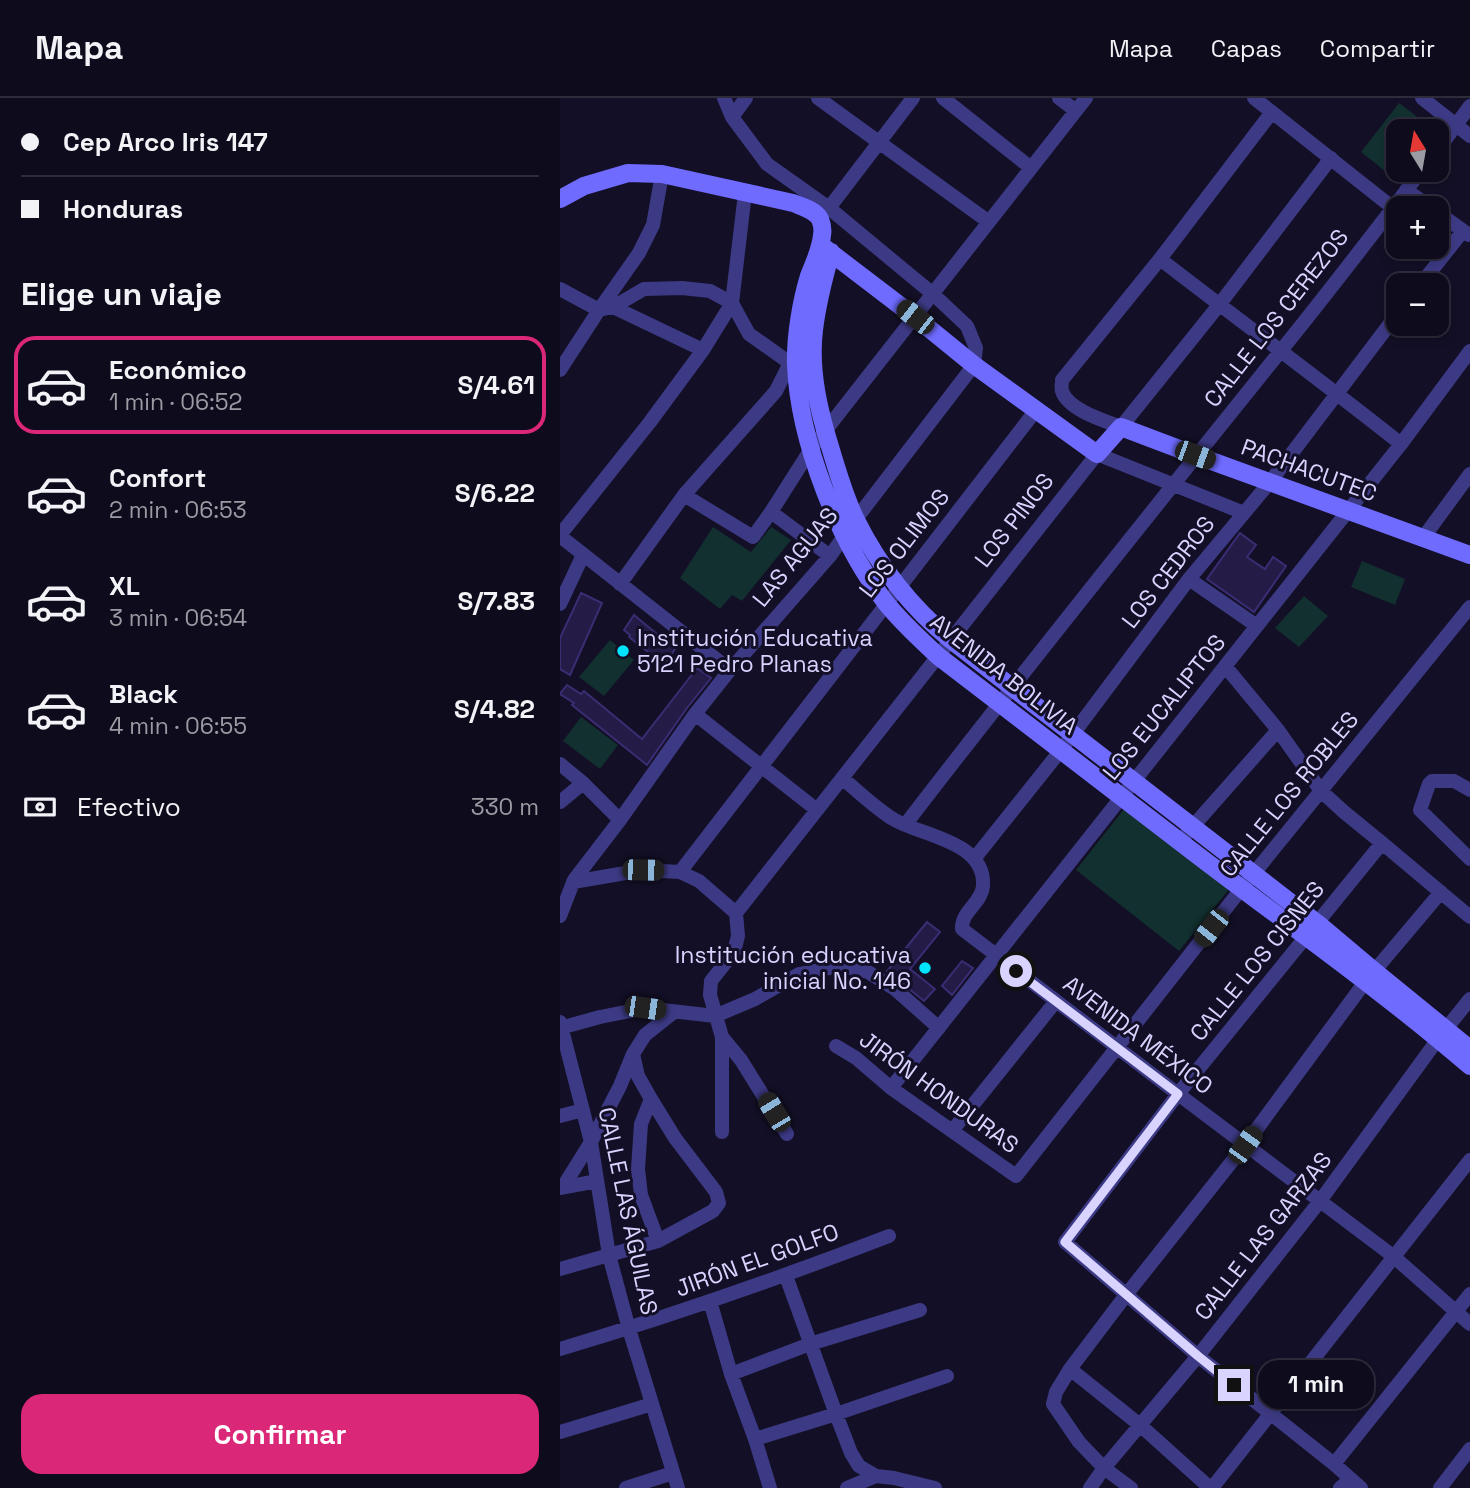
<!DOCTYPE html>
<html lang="es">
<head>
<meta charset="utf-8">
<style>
	:root { --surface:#0e0b1c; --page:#1c1929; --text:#f1f3f6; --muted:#9b9ba3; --line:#2e2b3b; --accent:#db2777 }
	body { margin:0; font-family:"Space Grotesk",sans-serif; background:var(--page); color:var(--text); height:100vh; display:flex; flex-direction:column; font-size:26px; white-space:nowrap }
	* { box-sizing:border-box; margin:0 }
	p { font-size:23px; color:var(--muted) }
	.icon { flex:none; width:38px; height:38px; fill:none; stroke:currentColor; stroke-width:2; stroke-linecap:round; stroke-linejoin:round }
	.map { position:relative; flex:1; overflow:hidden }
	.side { display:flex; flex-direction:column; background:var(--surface); width:560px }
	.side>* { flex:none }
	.guide { display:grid; align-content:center; height:154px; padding:0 21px; background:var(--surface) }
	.needle { width:46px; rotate:349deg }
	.controls { position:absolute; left:826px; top:21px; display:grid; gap:14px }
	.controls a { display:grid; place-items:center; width:63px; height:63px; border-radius:14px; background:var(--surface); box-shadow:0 4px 10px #0003,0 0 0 2px var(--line); font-size:35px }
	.end { position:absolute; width:32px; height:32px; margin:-16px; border:9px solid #d9d4ff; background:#111; box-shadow:0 0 0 4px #111 }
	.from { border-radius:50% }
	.bubble { position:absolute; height:49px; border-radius:21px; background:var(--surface); box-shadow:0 4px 10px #0003,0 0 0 2px var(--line); font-size:23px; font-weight:700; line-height:49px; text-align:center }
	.car { position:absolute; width:21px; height:42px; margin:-21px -10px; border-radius:9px; box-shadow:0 0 5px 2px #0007; background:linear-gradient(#222 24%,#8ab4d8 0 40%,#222 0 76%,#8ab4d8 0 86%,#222 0) }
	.guide b { display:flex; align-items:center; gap:24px; height:66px; font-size:26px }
	.guide b+b { border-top:2px solid var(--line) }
	.guide i { width:18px; height:18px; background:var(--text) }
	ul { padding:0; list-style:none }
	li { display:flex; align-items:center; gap:21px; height:98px; margin:0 14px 10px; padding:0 7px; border:4px solid transparent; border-radius:21px }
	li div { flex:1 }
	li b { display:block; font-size:26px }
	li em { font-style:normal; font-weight:700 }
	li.on { border-color:var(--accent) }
	li>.icon { width:63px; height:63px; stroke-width:1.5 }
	h2 { padding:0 21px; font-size:32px; line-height:84px }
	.pay { display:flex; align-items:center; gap:18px; height:77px; padding:0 21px; font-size:26px }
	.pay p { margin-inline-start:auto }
	.action { display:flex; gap:14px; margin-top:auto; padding:14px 21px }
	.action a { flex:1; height:80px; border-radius:21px; background:var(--accent); color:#fff; font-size:28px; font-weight:700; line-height:80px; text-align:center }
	header { display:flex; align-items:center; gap:42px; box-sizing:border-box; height:98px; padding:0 35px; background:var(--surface); border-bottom:2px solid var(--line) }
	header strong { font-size:33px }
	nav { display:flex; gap:38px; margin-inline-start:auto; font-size:24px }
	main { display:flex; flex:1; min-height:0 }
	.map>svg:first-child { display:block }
	.green { fill:#12302f }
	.building { fill:#241b47; stroke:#3b2d73; stroke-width:2 }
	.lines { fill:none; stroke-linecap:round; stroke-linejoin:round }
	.street { stroke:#3d3a85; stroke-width:14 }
	.secondary { stroke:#6f6bff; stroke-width:18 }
	.route { stroke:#d9d4ff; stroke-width:9 }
	.poi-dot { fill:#00e5ff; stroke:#130f26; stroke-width:2.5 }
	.labels { text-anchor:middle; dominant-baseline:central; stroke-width:6; stroke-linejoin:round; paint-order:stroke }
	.street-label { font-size:23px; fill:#d9d4ff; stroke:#130f26 }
	.poi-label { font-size:23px; fill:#d9d4ff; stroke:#130f26; text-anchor:start }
</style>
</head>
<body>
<header>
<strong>Mapa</strong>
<nav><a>Mapa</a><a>Capas</a><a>Compartir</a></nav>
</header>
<main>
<section class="side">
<div class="guide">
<b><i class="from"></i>Cep Arco Iris 147</b>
<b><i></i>Honduras</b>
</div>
<h2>Elige un viaje</h2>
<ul>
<li class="on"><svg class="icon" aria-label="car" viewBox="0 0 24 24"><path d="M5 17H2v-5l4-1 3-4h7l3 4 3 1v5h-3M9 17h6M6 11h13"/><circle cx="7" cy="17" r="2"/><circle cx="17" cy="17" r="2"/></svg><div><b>Económico</b><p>1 min · 06:52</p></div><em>S/4.61</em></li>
<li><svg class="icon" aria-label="car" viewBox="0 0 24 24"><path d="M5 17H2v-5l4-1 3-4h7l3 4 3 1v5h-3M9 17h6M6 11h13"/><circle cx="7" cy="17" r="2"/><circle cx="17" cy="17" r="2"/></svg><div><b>Confort</b><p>2 min · 06:53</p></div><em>S/6.22</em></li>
<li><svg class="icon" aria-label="car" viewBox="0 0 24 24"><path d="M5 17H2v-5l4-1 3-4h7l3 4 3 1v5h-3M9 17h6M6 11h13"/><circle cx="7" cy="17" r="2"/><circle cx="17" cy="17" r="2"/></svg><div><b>XL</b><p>3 min · 06:54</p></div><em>S/7.83</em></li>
<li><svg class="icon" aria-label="car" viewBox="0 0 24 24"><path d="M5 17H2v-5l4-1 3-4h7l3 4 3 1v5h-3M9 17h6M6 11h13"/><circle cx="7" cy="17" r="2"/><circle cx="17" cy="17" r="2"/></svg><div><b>Black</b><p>4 min · 06:55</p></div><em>S/4.82</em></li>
</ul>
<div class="pay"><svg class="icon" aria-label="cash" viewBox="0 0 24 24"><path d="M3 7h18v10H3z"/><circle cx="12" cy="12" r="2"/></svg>Efectivo<p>330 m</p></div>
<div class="action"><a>Confirmar</a></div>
</section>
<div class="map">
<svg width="910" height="1390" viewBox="0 0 910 1390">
	<rect width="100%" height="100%" fill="#130f26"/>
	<path class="green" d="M839,5L868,27L864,33H838V66L830,77L801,54Z
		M153,429L191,454L211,429L231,442L182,503L172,497L160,511L120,480Z
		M802,463L845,481L835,507L791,489Z
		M744,498L768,518L739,549L715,530Z
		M50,542L74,562L44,598L19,579Z
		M21,619L58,647L40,671L3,643Z
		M564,711L670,790L619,853L516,772Z"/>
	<path class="building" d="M680,435L696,447L687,459L705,471L713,459L726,468L694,514L647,481Z
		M21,495L42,505L10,577L0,571V540Z
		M74,517L115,551L105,567L69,539L70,537L64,532Z
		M137,570L151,580L127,610L87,667L12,607L14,605L0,596L7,587L21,596L24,593L82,641Z
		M367,824L380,834L350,871L375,891L364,903L327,873Z
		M402,863L413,870L392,897L382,888Z"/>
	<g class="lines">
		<path class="street" d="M258,0L429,124
			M383,0L471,70
			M499,0L516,13
			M694,0L833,110
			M862,0L910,38
			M712,14L600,161L502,282C502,285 501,290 502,293C508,312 545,323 561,329L659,207L771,60
			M172,19L186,0
			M877,53L910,8
			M846,92L872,110
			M263,114L269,110L353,0
			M877,114L909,137
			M600,161C680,223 762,283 841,346
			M860,187L903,133
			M0,191L39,212L53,209L84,191L122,190L150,193L172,205L189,236L230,265
			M53,209L143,252
			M0,272L39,212L79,155L93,127L102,76
			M124,397L193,439L211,414L251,351L526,0
			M211,414L270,458
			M0,437L90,324L143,252L172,205L185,95
			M0,438L170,572
			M863,440L910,376
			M629,481L697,528
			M60,486L124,397L216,293L230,265L236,264
			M0,506L23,457
			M665,568L718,632L761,693L784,714L822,745L910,819
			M135,616L257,712
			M0,666L23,685L60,722
			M282,680C299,694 315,710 333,721C361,738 426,743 423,788C422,805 401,813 402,831L618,996L833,1158L910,1226
			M910,692L894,683H872L869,686L860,712L910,761
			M0,704L23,685
			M345,727C467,568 593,412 719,255C768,195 815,133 862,72
			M619,744L718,632
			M414,761L501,652L629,481L710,384L838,215
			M120,774L476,312
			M13,784L83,772L120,774L139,783L176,815L178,838L174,854L151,883L150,897L162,939V1034
			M176,815L537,356L684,415
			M0,818L14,782L60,722L135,616L170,572L270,458L296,421L414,267L416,250L407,228L373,196L269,110L207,66L172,19L164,0
			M0,924L31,1044L49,1157L69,1231L118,1390
			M0,930L40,919L85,910L155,918L195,901L239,876L280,868L308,874L335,891L379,930
			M885,932L910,901
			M162,939L181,962L227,1036
			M276,948L296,960L331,990L456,1078L682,790L910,509
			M331,990L841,346L910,253
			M91,1001L81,1026L78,1071L81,1097L98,1143
			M0,1018L23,1012
			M392,1033L496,903
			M3,1089L31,1044L60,988L73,956L85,937L114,914
			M0,1090L37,1083
			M0,1171L98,1143L153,1113L159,1105L156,1094L115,1040L91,1001L78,978L73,956
			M226,1178L276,1316L291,1355L299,1368L316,1378L334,1380L375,1390
			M150,1203L171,1276L195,1341L210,1390
			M0,1251C111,1218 220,1180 329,1138
			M510,1271L580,1327L650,1390
			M171,1276L250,1246L360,1212
			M0,1334L92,1306
			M195,1341L276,1316L387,1278
			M774,1366L910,1196
			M66,1390L113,1375
			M287,1390L316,1378
			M530,1390L544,1370L638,1258L760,1103L878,941
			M571,1390L544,1370L519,1344L493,1306L496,1294L510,1271L566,1197L685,1047L805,884L881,794
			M652,1390L910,1062
			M780,1390L791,1381
			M801,1390L774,1366L638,1258L505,1144L618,996L822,745
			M880,1390L910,1351"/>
		<path class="secondary" d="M0,101L24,88L68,75L102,76L233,105C243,109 255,112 260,121C262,126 263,132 262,137C261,151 254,165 249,178C241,204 235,240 236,267C239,344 279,444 326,505C342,525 360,541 378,558C459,620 539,682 619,743C716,818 817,888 910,968
			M262,148L355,219L414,267L537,356L561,329L635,357L910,457
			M271,154C264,179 257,206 254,232C249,272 259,314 271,352C278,375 285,400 296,422C319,468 352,510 391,542L757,825L814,873L910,951"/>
	</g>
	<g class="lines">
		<path class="route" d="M456,873L618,996L505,1144L638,1258L674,1287"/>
	</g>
	<g class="poi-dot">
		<circle cx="63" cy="553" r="7"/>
		<circle cx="365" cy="870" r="7"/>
	</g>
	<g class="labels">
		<g class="street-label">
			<text transform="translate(716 220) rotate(-52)">CALLE LOS CEREZOS</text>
			<text transform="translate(749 372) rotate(20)">PACHACUTEC</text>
			<text transform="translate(454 422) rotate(-52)">LOS PINOS</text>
			<text transform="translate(344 445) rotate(-52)">LOS OLIMOS</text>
			<text transform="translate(235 459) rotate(-51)">LAS AGUAS</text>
			<text transform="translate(608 474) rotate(-52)">LOS CEDROS</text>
			<text transform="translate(444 576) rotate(38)">AVENIDA BOLIVIA</text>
			<text transform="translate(604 609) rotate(-51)">LOS EUCALIPTOS</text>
			<text transform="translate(729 696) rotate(-51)">CALLE LOS ROBLES</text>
			<text transform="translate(697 863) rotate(-51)">CALLE LOS CISNES</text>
			<text transform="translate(578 937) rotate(37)">AVENIDA MÉXICO</text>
			<text transform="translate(379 994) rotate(36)">JIRÓN HONDURAS</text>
			<text transform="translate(68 1113) rotate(78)">CALLE LAS ÁGUILAS</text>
			<text transform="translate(703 1138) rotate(-52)">CALLE LAS GARZAS</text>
			<text transform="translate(197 1162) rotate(-20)">JIRÓN EL GOLFO</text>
		</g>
		<g class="poi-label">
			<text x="77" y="540">Institución Educativa<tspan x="77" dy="26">5121 Pedro Planas</tspan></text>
			<text x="351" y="857" text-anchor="end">Institución educativa<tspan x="351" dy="26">inicial No. 146</tspan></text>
		</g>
	</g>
</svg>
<div class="controls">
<a><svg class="needle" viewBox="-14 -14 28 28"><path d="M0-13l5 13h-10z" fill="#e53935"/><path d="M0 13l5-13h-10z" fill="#9b9ba3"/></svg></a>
<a>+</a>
<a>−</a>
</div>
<i class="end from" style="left:456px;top:873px"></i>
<i class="end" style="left:674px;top:1287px"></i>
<div class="bubble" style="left:698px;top:1262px;width:116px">1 min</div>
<i class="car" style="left:355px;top:219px;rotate:308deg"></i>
<i class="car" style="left:635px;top:357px;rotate:110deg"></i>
<i class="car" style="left:83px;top:772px;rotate:91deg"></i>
<i class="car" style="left:651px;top:830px;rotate:218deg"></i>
<i class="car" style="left:85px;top:910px;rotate:98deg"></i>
<i class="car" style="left:214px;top:1014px;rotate:329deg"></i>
<i class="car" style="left:685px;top:1047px;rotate:36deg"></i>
</div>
</main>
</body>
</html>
